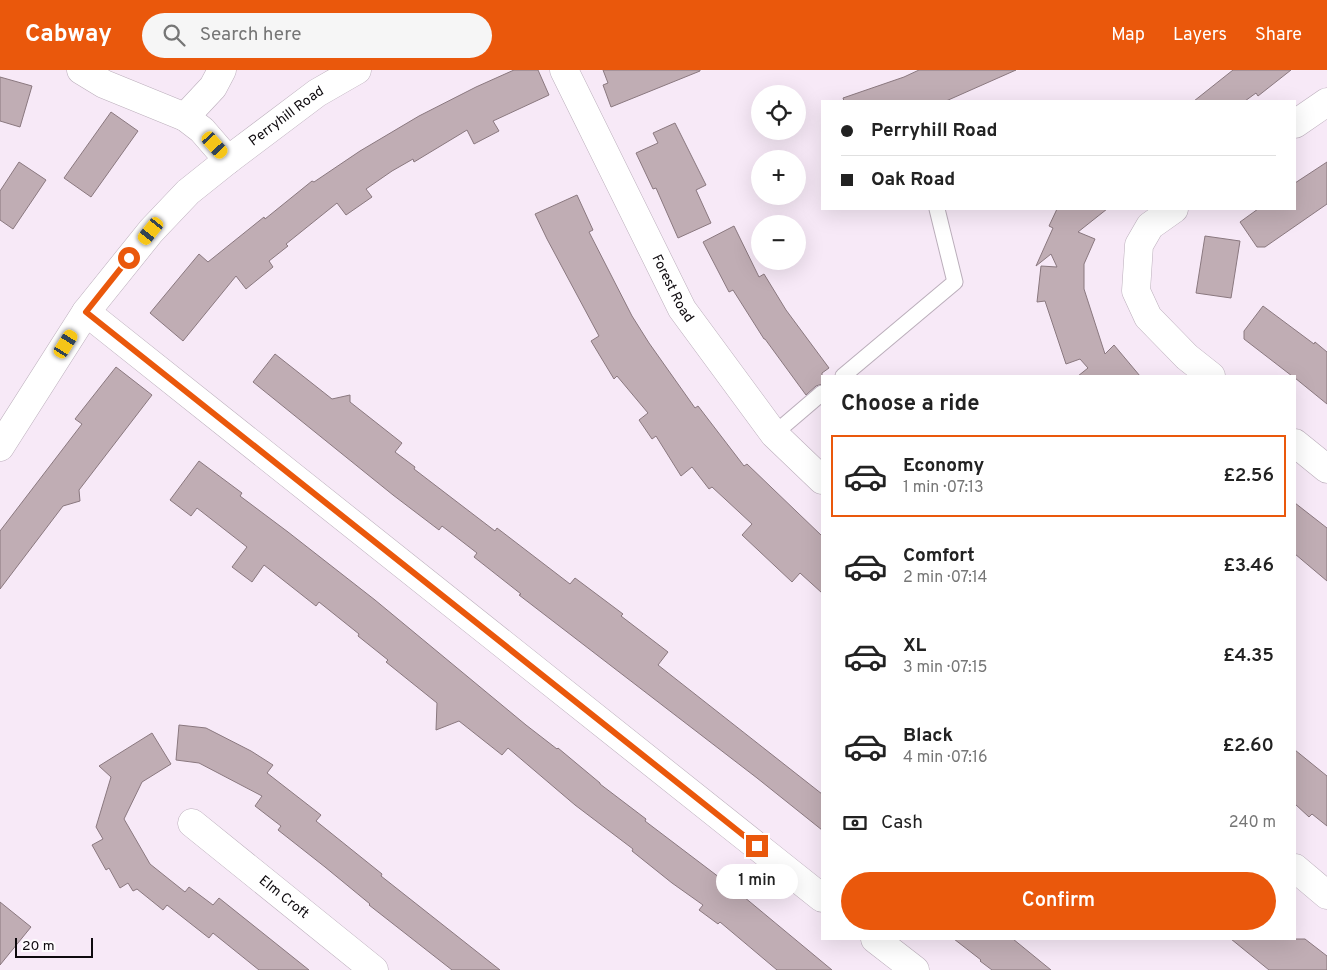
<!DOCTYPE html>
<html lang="en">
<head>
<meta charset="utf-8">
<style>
	:root { --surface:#fff; --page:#f6f6f6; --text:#222; --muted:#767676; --line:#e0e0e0; --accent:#ea580c }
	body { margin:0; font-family:Overpass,sans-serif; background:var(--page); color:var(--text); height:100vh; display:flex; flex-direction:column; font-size:19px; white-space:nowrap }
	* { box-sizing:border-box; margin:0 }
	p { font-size:16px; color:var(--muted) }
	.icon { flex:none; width:28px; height:28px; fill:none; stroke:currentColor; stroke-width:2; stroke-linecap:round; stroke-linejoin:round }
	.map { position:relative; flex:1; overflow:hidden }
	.details { position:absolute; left:821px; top:305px; width:475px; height:565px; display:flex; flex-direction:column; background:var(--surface); border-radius:0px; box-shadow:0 5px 20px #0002 }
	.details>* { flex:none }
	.banner { position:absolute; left:821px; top:30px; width:475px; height:110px; border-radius:0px; box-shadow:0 5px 20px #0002; display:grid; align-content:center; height:110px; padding:0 20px; background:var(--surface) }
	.fabs { position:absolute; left:751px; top:15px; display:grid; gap:10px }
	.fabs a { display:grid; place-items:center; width:55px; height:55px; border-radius:50%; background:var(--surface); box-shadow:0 5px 20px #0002; font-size:25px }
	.scale { position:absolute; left:15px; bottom:12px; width:78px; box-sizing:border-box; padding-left:5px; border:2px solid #0e0a0e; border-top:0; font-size:14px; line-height:18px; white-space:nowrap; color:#0e0a0e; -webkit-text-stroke:4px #fdfbfd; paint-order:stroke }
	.end { position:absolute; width:22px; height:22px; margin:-11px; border:6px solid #ea580c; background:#fff; box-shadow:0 0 0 2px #fff }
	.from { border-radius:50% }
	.bubble { position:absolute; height:35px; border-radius:18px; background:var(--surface); box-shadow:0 5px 20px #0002; font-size:16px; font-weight:600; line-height:35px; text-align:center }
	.car { position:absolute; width:15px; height:30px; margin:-15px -8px; border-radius:6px; box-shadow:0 0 4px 1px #0007; background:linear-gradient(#f5c518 24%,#345 0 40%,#f5c518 0 76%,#345 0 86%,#f5c518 0) }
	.banner b { display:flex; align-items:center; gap:18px; height:48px; font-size:19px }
	.banner b+b { border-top:1px solid var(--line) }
	.banner i { width:12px; height:12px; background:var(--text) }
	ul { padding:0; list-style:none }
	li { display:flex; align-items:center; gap:15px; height:82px; margin:0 10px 8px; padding:0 10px; border:2px solid transparent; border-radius:0px }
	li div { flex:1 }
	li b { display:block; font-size:19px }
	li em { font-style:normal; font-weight:600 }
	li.active { border-color:var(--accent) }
	li>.icon { width:45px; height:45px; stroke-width:1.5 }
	h2 { padding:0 20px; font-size:22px; line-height:60px }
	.pay { display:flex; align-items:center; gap:12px; height:55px; padding:0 20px; font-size:19px }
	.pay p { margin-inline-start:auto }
	.button { display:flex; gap:10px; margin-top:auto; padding:10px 20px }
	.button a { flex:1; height:58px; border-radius:30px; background:var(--accent); color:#fff; font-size:20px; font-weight:600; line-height:58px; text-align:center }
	header { display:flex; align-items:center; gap:30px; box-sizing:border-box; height:70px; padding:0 25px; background:var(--accent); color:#fff }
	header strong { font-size:24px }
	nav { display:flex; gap:28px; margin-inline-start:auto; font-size:18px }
	.search { width:350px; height:45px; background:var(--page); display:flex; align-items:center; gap:12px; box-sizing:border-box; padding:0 18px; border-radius:28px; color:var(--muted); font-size:19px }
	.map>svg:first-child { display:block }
	.building { fill:#c0adb4; stroke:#8a787f }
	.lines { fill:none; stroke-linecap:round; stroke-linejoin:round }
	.lane-casing { stroke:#bbaebb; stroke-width:17 }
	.street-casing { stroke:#bbaebb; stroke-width:29 }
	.secondary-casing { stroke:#bbaebb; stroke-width:29 }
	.lane { stroke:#fff; stroke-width:15 }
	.street { stroke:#fff; stroke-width:28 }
	.secondary { stroke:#fff; stroke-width:28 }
	.route { stroke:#ea580c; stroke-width:6 }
	.labels { text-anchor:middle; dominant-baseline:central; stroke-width:4; stroke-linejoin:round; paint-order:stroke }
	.street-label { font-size:14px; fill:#0e0a0e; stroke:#fdfbfd }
</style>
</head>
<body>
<header>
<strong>Cabway</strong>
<div class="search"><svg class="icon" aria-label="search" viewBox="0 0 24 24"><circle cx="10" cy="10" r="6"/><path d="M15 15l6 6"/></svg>Search here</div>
<nav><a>Map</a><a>Layers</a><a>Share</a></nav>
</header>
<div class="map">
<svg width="1327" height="900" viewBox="0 0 1327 900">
	<rect width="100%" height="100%" fill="#f7e9f7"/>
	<path class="building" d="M514,0H538L549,25L493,51L499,61L474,74L467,60L414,92L413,89L392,101L366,119L372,127L346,145L337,133L286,174L288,176L269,191L273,197L246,219L236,206L183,271L150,243L199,184L208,192L264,147L265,149L312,111L314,112L360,81L419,46L476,17Z
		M603,0H700V1L611,37L603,15L608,13Z
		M919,0H1016L946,31H844L843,28L904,7Z
		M1233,0H1291L1258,26L1256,23L1245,31H1194Z
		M0,7L32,16L20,57L0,51Z
		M111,42L138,61L91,127L64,108Z
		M675,53L706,115L696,120L711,153L678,168L656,118L653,119L636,83L658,73L653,63Z
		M19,92L46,110L13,159L0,150V121Z
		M1327,92V134L1265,177H1257L1240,152L1258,139H1295V113Z
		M577,125L593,160L589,162L632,246L649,273L695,338L698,336L744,396L747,394L822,466V523L800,503L792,512L742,465L752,454L712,417L709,419L692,397L681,406L656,366L652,369L639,350L648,343L617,306L614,309L591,271L599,266L547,169L535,144Z
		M1057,139H1107L1078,162L1095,169L1084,194V219L1105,284L1114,275L1140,306H1078L1088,298L1080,289L1066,294L1045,231L1037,232L1041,196L1057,197L1051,184L1036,196L1053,158L1049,156Z
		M734,156L759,207L764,204L786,240L829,298L822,303V314L816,316L806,325L765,269H764L733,220L729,222L703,172Z
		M1205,166L1240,171L1231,228L1196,223Z
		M1263,236L1314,274L1315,272L1327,282V334L1295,308V306H1292L1244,269V261Z
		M275,284L332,329L350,325V332L402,373L395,382L415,397L414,399L495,461L497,458L570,514L575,508L623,544L621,546L668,582L658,595L822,724V760L757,708L519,525L521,524L474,487L477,483L442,456L439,460L393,425L253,312Z
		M116,297L152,325L79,420L80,431L63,436L0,519V461L82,354L75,349Z
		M199,391L242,423L240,426L288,462L375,530L526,655L557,679L558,678L600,713V714L646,749L645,751L732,817L832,900H777L720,852L718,854L699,840L703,835L672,813L632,781L633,779L575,735L508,678L502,685L459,651L436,660L437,633L386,592L388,590L358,566L359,564L319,532L316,536L264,495L252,512L232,497L247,477L197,438L191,446L170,430Z
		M1295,433L1327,458V511L1295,484Z
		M179,655L206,658L251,681L273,695L267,703L321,745L316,751L382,804L381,806L500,900H452L369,835L370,834L325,797L278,760L281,756L255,736L262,726L199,693L176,690Z
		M152,663L171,694L142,712L124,749L150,794L185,822L189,817L213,835L219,828L309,900H259L213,863L209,868L167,835L163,840L137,819L133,821L128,813L120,818L109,798L106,800L92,775L103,769L96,757L111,707L99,696Z
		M1295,680L1327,706V756L1312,744L1309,747L1295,734Z
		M0,832L31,857L0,895Z
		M954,869H1013L1051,900H992L980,891L981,890Z
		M1231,869H1305L1327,886V900H1269Z"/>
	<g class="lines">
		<g class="lane-casing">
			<path id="lane" d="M843,306L955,212L937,139
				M774,364L822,323"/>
		</g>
		<g class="street-casing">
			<g id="street">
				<path d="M81,0L104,14L185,47L202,60L228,90"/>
				<path id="s1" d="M564,0L682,239L774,364L822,410"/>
				<path d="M185,47L213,17L222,0"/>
				<path d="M1295,54L1327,32"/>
				<path d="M1174,139L1150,156L1139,175L1136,221L1148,247L1187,287L1211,306"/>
				<path d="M86,242L822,828"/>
				<path d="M1295,373L1327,399"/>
				<path id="s2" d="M192,753L374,900"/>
				<path d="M1295,798L1327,825"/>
				<path d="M875,869L915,900"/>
			</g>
		</g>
		<g class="secondary-casing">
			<g id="secondary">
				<path id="s3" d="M0,377L86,242L151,161L188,122L228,90L317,23L357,0"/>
			</g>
		</g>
		<use href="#lane" class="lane"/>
		<use href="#street" class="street"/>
		<use href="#secondary" class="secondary"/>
	</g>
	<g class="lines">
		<path class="route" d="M129,188L86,242L757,776"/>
	</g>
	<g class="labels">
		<g class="street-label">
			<text stroke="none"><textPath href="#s3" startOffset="442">Perryhill Road</textPath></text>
			<text stroke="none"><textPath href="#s1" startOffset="244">Forest Road</textPath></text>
			<text stroke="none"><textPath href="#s2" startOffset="118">Elm Croft</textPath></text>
		</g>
	</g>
</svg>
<div class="fabs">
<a><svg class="icon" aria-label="locate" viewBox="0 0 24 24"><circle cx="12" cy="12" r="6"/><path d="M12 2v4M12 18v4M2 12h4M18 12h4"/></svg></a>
<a>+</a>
<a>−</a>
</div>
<div class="scale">20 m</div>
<i class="end from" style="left:129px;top:188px"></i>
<i class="end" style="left:757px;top:776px"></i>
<div class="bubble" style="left:716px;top:794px;width:82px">1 min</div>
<i class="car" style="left:215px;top:75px;rotate:138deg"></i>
<i class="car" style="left:151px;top:161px;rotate:219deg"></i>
<i class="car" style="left:66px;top:274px;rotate:32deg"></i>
<div class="banner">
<b><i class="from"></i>Perryhill Road</b>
<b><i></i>Oak Road</b>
</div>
<section class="details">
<h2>Choose a ride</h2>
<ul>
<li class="active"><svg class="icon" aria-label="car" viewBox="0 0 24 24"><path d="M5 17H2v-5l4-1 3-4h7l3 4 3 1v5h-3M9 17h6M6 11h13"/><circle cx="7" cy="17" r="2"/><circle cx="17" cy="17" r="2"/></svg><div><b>Economy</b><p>1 min · 07:13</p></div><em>£2.56</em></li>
<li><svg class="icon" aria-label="car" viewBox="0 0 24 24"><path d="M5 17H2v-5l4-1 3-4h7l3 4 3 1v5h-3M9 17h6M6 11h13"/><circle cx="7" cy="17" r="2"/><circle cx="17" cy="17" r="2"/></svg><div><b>Comfort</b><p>2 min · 07:14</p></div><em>£3.46</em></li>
<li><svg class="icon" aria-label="car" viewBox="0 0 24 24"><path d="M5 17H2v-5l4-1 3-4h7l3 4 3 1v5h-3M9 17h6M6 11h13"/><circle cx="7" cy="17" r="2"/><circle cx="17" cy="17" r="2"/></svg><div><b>XL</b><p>3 min · 07:15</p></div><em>£4.35</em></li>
<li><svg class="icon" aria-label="car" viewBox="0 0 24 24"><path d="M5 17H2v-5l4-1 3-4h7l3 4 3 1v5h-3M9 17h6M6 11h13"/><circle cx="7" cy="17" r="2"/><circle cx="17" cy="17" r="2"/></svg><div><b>Black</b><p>4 min · 07:16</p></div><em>£2.60</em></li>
</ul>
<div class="pay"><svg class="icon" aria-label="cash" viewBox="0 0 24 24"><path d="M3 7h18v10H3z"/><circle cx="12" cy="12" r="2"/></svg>Cash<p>240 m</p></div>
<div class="button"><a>Confirm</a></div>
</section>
</div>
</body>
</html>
